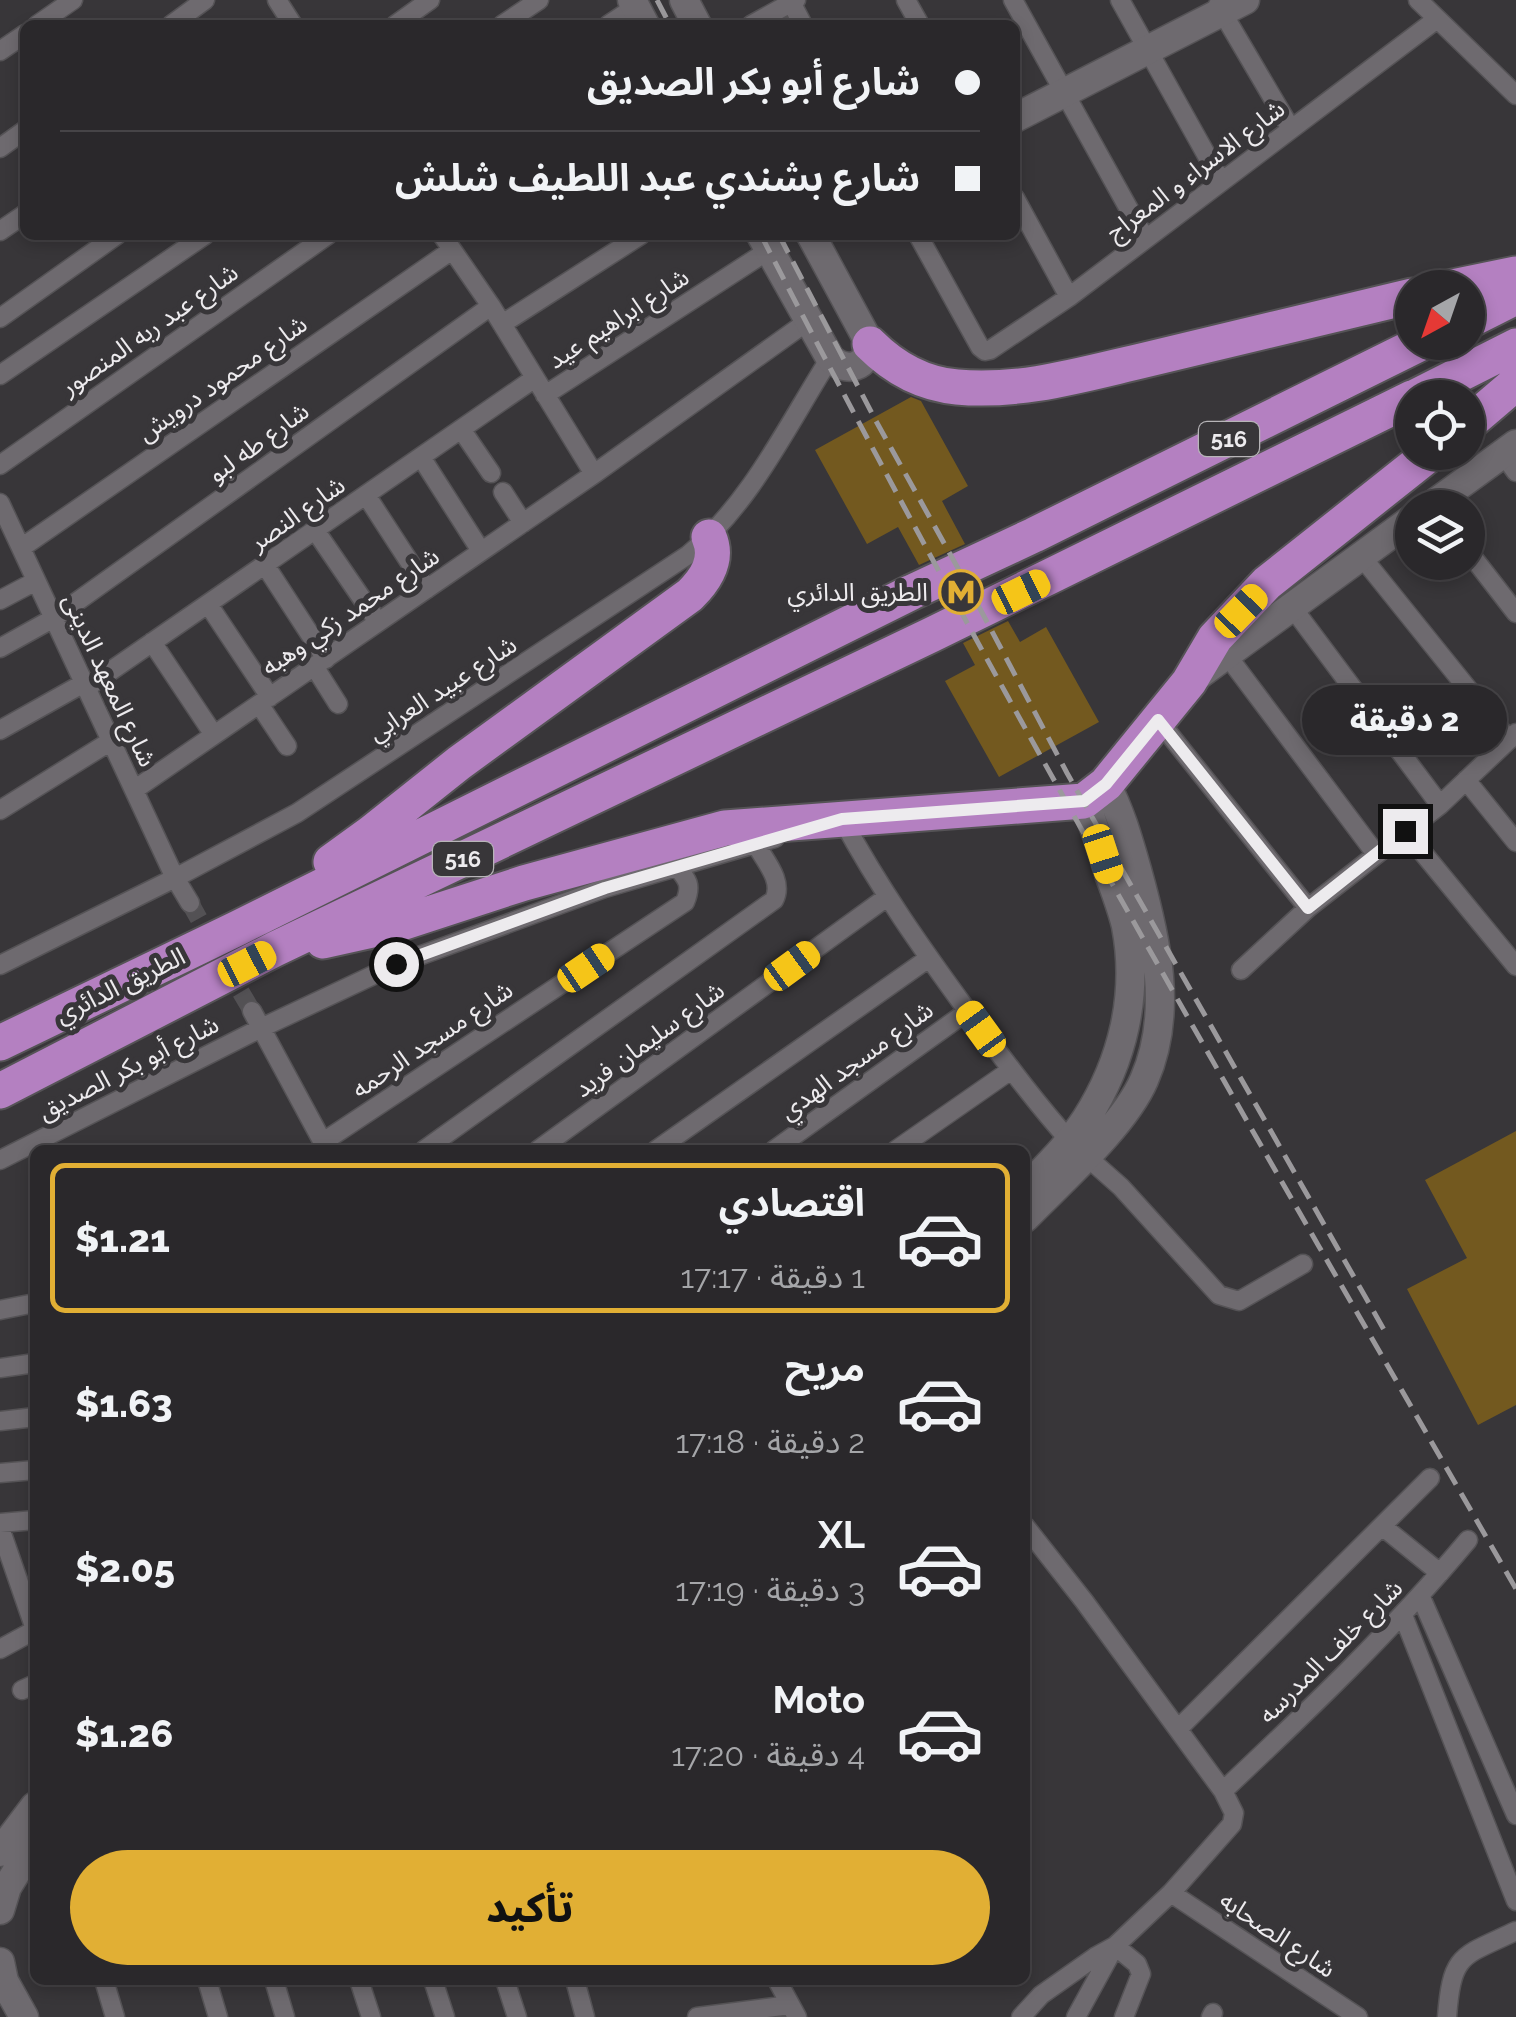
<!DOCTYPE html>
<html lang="ar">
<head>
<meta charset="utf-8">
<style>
	:root { --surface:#2a282b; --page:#323033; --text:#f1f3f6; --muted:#a5a6a9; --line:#464447; --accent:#e1af34 }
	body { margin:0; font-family:Raleway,"Noto Sans Arabic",sans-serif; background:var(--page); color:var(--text); direction:rtl; height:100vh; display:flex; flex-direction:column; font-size:38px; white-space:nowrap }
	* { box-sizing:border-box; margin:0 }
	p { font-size:32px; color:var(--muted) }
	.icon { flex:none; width:55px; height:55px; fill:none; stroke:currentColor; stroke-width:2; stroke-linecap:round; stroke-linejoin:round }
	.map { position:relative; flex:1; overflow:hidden; direction:ltr }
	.side { position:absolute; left:30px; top:1145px; width:1000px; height:840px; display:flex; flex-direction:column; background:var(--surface); border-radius:15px; box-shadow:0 5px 15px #0003,0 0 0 2px var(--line); direction:rtl }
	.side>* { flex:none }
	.top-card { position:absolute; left:20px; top:20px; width:1000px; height:220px; border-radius:15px; box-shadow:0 5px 15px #0003,0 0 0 2px var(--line); direction:rtl; display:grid; align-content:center; height:220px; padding:0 40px; background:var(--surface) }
	.needle { width:65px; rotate:220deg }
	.fabs { position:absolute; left:1395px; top:270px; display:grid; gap:20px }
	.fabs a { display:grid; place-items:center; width:90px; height:90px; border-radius:50%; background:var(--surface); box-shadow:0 5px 15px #0003,0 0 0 2px var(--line); font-size:50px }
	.end { position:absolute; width:45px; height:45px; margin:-22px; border:12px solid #edebee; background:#111; box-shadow:0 0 0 5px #111 }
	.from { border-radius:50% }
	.bubble { position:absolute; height:70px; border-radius:35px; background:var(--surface); box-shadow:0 5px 15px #0003,0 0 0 2px var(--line); font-size:32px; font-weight:800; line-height:70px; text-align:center; direction:rtl }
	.car { position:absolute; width:30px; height:60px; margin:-30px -15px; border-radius:12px; box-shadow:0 0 8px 2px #0007; background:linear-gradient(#f5c518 24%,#345 0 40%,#f5c518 0 76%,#345 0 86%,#f5c518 0) }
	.top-card b { display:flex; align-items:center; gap:35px; height:95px; font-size:38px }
	.top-card b+b { border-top:2px solid var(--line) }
	.top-card i { width:25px; height:25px; background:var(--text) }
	ul { padding:18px 0 0; list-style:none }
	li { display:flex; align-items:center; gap:30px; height:150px; margin:0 20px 15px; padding:0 20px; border:5px solid transparent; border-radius:15px }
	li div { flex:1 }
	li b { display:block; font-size:38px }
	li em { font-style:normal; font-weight:800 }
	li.on { border-color:var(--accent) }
	li>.icon { width:90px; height:90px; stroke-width:1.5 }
	.primary-button { display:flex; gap:20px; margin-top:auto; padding:20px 40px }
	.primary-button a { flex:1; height:115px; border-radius:60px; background:var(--accent); color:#111; font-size:40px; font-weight:800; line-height:115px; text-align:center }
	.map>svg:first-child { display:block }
	.building { fill:#73591f }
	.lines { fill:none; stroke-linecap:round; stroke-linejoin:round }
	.street-tunnel { stroke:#535154; stroke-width:18; stroke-dasharray:18 9; stroke-linecap:butt }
	.street-casing { stroke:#555356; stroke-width:21 }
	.secondary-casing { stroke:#555356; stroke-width:31 }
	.highway-casing { stroke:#555356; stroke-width:39 }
	.street { stroke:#6e6a6f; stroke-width:18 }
	.secondary { stroke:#6e6a6f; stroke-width:28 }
	.highway { stroke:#b480c1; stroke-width:35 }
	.rail { stroke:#9b999c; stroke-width:5; stroke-dasharray:20 10; stroke-linecap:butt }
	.route { stroke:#edebee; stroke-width:12 }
	.labels { text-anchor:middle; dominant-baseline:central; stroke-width:10; stroke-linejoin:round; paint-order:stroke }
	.shield { fill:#383639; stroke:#b7b5b8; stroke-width:2.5 }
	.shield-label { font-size:22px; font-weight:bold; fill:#edebee }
	.street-label { font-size:25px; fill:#edebee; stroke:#383639 }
	.poi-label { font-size:25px; fill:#edebee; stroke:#383639; text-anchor:end }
</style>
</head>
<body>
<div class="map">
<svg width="1516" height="2017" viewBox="0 0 1516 2017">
	<rect width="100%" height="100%" fill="#383639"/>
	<path class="building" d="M911,397L921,401L968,486L942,501L965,544L919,565L898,527L867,544L815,450Z
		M1008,621L1020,642L1046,627L1099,722L999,777L945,681L975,665L963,643Z
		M1516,1131V1405L1478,1425L1407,1289L1467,1258L1425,1180Z"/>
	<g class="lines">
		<path class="street-tunnel" d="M190,903L214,946
			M227,969L252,1011"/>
		<g class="street-casing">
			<path id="street" d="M277,0L293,25
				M790,0L803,25
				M906,0L920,25
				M1013,0L1145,238
				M1120,0L1221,181
				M1418,0L1516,95
				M1218,5L1291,129
				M37,25L73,0
				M171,25L205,0
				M395,25L430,0
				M502,25L539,0
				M608,25L635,7
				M751,25L796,0
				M0,51L25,34
				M0,148L25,130
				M1015,198L1069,297
				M0,231L25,214
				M442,235L491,306L594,474
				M918,235L980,347L985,351L990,350L1069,297L1437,19
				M0,318L117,235
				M502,324L641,235
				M0,375L205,235
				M545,395L769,250
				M461,429L491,473
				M1503,454L1516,472
				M421,457L481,551
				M0,465L328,235
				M503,492L523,523
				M366,495L427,589
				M0,503L175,878L190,903
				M315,530L378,622
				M21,548L452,250
				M1468,551L1516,613
				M1361,556L1509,740
				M265,565L326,659
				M0,600L36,581
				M208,604L270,697
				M1292,607L1440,805
				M152,642L214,735
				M1220,646L1376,854
				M0,648L54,618L491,306
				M314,666L338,704
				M86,688L535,378
				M259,704L287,746
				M1158,720L1308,908
				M0,730L84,683
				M1466,780L1516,842
				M134,790L594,474L808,321
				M0,810L111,741
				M839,820L842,819C879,888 923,950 969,1013C1002,1057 1034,1101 1070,1141
				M1405,831L1516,966
				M0,965L175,878L297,813L688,555C751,503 787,426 830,358
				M1241,970L1308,908L1440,805L1516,733
				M252,1011L327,1150
				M323,1142L685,902C692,885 688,880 676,866
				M424,1150L774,900C784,881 765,861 755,843
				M538,1150L887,897
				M656,1150L929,958
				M774,1150L968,1011
				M896,1150L1011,1070
				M1086,1156L1121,1187L1219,1295L1239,1301L1303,1264
				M0,1160L261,1028L397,964L605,888L775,838
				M0,1310L35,1303
				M0,1368L35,1363
				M0,1421L35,1417
				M0,1473L35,1470
				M0,1523L35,1520
				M1382,1526L1440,1573
				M0,1528L35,1629
				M1420,1595L1516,1815
				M1403,1615L1516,1901
				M0,1649L35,1630
				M22,1690L35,1684
				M1178,1729L1430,1478
				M1223,1791C1308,1711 1393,1630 1468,1540
				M1171,1893L1358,2017
				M104,1980L115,2017
				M207,1980L218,2017
				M274,1980L285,2017
				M359,1980L371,2017
				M433,1980L445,2017
				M505,1980L517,2017
				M575,1980L585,2017
				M777,1980L797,2017
				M697,2017L790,2005
				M1021,2017L1041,1995L1095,1957L1115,1946L1171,1893L1232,1824L1234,1813L1223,1791L1084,1601L1025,1526
				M1076,2017L1115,1946L1137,1964L1141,1974L1124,2017
				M1211,2017L1213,2013
				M1447,2017C1452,1953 1461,1957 1516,1931"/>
		</g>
		<g class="secondary-casing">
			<path id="secondary" d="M632,0L645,25
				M684,0L697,25
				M1015,118L1245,0
				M761,235L830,358C847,374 868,367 870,344L811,235
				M1428,508L1516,444
				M1196,677L1412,519
				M1025,1189C1046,1167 1069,1145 1086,1119C1123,1061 1139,994 1126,926C1122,909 1115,891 1109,874C1102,850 1094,825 1084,801
				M1025,1218C1061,1181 1124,1126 1144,1080C1174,1012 1156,938 1137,870C1128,839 1121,813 1106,784
				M0,1852L35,1806
				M0,1910L7,1887L35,1842
				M0,1962L4,1981L24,2017"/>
		</g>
		<g class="highway-casing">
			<path id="highway" d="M1448,288L1516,274
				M1468,321L1516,297
				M870,344C894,368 923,384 957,387C1021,393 1084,374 1145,360C1234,339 1323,317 1412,296
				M1413,398L1516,346
				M1468,424L1516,383
				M331,862L371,833L459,763L690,595C706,579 719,560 709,537
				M323,941L395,925L524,883L725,828L1084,801L1106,784L1189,682L1215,638L1267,583L1432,452
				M0,1043L238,928L912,592L1034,535L1423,342
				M0,1091L275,949L931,635L1412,398"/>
		</g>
		<use href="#street" class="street"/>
		<use href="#secondary" class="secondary"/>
		<use href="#highway" class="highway"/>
		<path class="rail" d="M657,0L670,25
			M761,235C997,695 1259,1141 1516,1589
			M779,235L876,421L969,588L1067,773L1387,1335"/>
	</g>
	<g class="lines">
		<path class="route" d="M396,964L605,888L842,819L1084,801L1106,784L1158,720L1308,908L1405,831"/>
	</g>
	<defs>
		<g id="metro-ring" transform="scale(2.25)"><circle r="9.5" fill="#383639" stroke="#e1af34" stroke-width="1.5"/><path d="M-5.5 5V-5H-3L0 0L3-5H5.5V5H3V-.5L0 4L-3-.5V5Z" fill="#e1af34"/></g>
	</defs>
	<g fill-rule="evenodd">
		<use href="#metro-ring" x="961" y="592"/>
	</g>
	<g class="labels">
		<g class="shield">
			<rect x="1199" y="422" width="60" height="34" rx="8"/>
			<rect x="433" y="842" width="60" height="34" rx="8"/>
		</g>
		<g class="shield-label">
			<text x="1229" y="439">516</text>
			<text x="463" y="859">516</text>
		</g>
		<g class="street-label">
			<text transform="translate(1195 170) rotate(-37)">شارع الاسراء و المعراج</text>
			<text transform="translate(618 318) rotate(-33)">شارع ابراهيم عيد</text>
			<text transform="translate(149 329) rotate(-35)">شارع عبد ربه المنصور</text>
			<text transform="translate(222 378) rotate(-35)">شارع محمود درويش</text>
			<text transform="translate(258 442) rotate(-36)">شارع طه لبو</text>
			<text transform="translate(297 513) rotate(-35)">شارع النصر</text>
			<text transform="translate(350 611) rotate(-34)">شارع محمد زكي وهبه</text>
			<text transform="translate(110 680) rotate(65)">شارع المعهد الدينى</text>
			<text transform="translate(442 688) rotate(-33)">شارع عبيد العرابي</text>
			<text transform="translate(120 985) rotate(-26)">الطريق الدائري</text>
			<text transform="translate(432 1039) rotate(-34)">شارع مسجد الرحمه</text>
			<text transform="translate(649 1039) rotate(-36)">شارع سليمان فريد</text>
			<text transform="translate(856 1060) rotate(-36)">شارع مسجد الهدي</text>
			<text transform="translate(128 1067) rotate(-27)">شارع أبو بكر الصديق</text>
			<text transform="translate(1330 1651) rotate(-45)">شارع خلف المدرسه</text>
			<text transform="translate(1278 1934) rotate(34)">شارع الصحابه</text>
		</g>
		<g class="poi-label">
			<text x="928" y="592">الطريق الدائري</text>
		</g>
	</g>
</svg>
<div class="fabs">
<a><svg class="needle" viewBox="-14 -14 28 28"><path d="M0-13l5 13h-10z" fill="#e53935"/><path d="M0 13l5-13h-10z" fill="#a5a6a9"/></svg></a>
<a><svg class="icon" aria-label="locate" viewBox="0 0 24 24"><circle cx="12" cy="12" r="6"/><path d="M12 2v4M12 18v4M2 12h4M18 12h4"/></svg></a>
<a><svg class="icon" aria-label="layers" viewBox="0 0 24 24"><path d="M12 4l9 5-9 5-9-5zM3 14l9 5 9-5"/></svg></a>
</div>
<i class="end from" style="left:396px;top:964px"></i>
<i class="end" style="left:1405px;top:831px"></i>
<div class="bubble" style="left:1302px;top:685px;width:205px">2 دقيقة</div>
<i class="car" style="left:1021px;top:592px;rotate:64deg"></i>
<i class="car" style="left:1241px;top:611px;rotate:44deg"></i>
<i class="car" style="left:1103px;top:854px;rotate:162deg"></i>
<i class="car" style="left:247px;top:964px;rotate:63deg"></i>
<i class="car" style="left:792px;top:966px;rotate:54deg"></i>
<i class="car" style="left:586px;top:968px;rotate:56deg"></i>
<i class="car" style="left:981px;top:1029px;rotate:324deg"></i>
<div class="top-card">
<b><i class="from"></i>شارع أبو بكر الصديق</b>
<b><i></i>شارع بشندي عبد اللطيف شلش</b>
</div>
<section class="side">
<ul>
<li class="on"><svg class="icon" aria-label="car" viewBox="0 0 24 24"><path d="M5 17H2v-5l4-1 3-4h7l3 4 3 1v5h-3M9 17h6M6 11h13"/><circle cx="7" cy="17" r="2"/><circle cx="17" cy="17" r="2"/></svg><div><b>اقتصادي</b><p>1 دقيقة · 17:17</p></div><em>$1.21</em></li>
<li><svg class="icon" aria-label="car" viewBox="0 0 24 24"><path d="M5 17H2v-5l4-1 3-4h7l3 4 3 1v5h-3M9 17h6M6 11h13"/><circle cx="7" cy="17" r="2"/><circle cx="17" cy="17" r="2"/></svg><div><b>مريح</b><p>2 دقيقة · 17:18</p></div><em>$1.63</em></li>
<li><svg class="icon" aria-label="car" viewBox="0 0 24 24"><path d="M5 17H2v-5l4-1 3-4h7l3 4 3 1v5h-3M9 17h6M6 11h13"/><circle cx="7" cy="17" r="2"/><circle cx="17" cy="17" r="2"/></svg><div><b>XL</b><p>3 دقيقة · 17:19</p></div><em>$2.05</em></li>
<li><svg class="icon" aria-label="car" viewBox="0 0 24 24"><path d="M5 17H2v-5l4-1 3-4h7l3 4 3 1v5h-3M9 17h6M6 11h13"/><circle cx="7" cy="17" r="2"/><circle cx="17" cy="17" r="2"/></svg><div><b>Moto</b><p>4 دقيقة · 17:20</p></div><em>$1.26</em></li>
</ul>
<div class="primary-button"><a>تأكيد</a></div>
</section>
</div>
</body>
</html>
